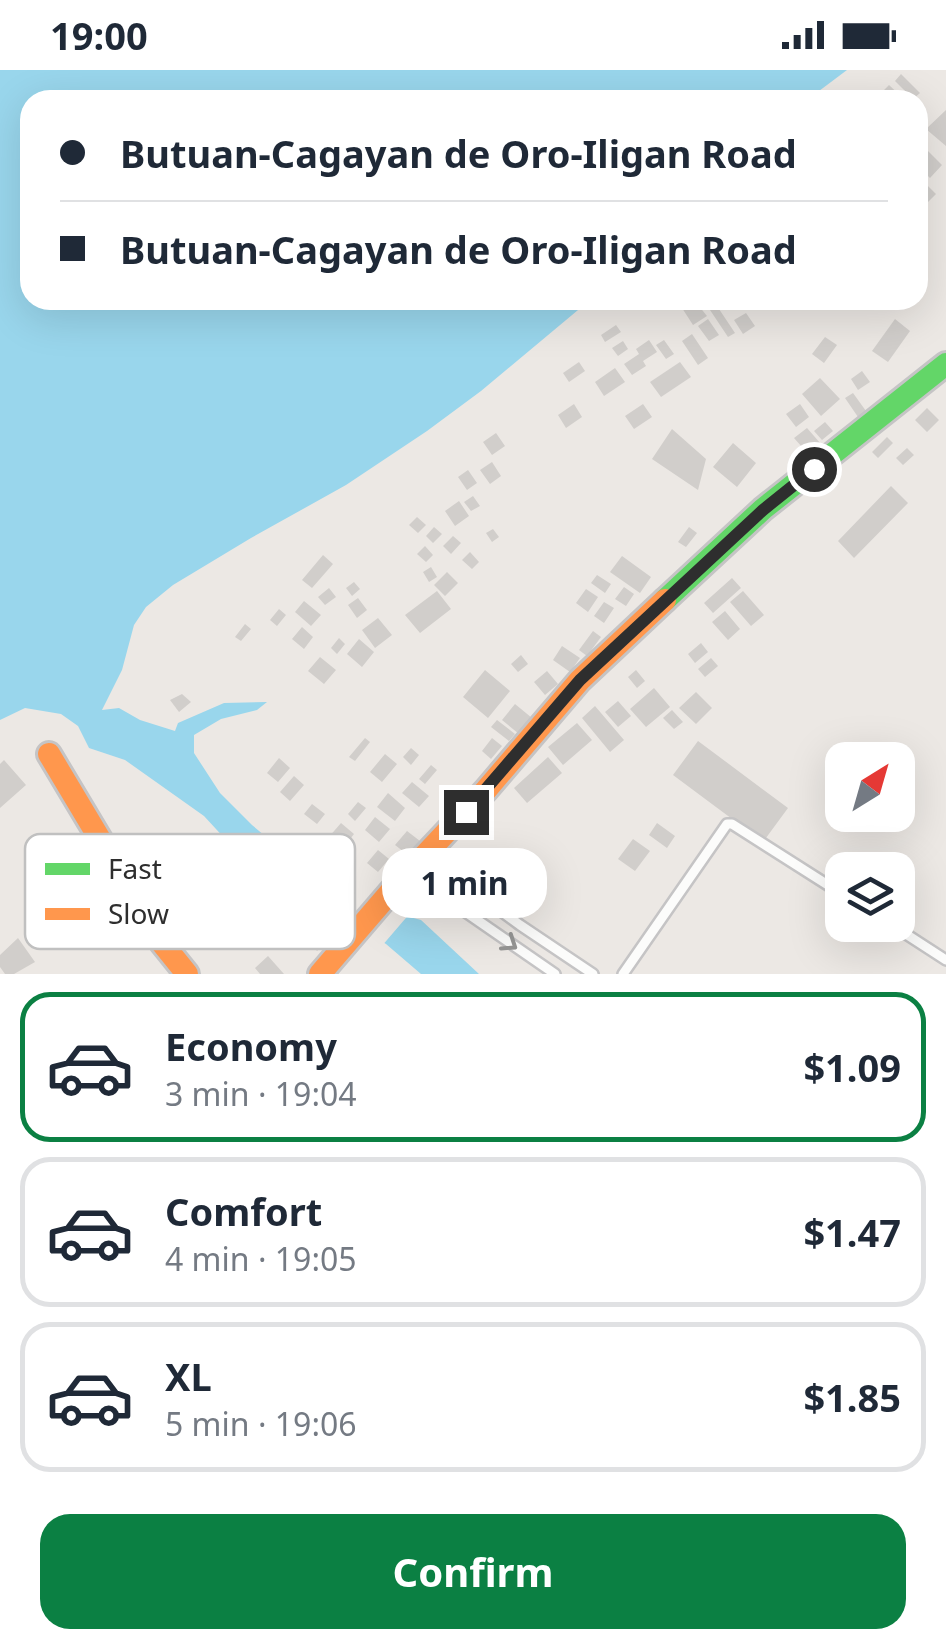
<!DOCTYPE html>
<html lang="en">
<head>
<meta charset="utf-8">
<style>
	:root { --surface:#fff; --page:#f6f6f7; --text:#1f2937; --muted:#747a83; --line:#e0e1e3; --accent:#0b8043 }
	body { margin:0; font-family:"Noto Sans",sans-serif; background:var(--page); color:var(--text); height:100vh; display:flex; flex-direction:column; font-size:38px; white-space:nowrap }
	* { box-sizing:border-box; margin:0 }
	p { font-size:32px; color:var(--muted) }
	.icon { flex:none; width:55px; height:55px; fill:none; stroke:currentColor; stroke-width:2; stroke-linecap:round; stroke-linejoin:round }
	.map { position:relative; height:904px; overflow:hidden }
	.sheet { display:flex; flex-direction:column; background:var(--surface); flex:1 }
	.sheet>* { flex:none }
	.guide { position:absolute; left:20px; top:20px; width:908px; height:220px; border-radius:30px; box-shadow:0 10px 40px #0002; display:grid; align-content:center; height:220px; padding:0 40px; background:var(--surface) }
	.needle { width:65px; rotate:37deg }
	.tools { position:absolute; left:825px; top:672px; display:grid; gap:20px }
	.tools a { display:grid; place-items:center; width:90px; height:90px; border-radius:20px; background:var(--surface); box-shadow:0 10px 40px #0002; font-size:50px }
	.end { position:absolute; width:45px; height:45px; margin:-22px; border:12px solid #2e2e2e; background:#fff; box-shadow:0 0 0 5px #fff }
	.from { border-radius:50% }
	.bubble { position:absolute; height:70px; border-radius:30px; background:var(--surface); box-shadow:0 10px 40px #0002; font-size:32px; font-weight:700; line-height:70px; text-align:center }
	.guide b { display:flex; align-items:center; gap:35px; height:95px; font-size:38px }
	.guide b+b { border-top:2px solid var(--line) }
	.guide i { width:25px; height:25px; background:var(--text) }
	ul { padding:18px 0 0; list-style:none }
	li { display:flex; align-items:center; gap:30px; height:150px; margin:0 20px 15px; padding:0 20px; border:5px solid var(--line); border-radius:30px }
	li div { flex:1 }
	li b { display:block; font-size:38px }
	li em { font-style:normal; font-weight:700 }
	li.active { border-color:var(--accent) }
	li>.icon { width:90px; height:90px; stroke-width:1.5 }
	.cta { display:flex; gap:20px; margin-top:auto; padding:20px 40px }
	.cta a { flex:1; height:115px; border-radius:30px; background:var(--accent); color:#fff; font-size:40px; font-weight:700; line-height:115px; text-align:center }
	.status { display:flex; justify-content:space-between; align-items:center; height:70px; padding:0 50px; background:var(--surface); direction:ltr }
	.status svg { height:28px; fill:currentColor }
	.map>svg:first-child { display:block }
	.water { fill:#99d6ec }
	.pier { fill:#ece8e4 }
	.building { fill:#d1cecb }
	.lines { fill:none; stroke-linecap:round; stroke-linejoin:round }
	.lane-casing { stroke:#c5c4c5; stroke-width:14 }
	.fast-casing { stroke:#c5c4c5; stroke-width:28 }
	.slow-casing { stroke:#c5c4c5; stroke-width:28 }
	.lane { stroke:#fcfcfb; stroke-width:9 }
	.fast { stroke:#63d668; stroke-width:22 }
	.slow { stroke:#ff974d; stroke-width:22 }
	.oneway { stroke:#959594 }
	.route { stroke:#2e2e2e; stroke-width:12 }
	.key { fill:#fff; stroke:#c0c0c0; stroke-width:2.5 }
	.key-label { font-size:28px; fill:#2e2e2e }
</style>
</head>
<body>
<div class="status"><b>19:00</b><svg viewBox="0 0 49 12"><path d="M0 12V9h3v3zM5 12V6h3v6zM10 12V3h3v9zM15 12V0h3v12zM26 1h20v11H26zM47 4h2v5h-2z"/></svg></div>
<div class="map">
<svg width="946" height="904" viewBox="0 0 946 904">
	<rect width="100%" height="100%" fill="#ece8e4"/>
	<path class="water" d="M0,0H847L807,30H30V230H590L481,321L427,361L346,415L251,468L173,515L146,537L134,555L122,600L102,640L119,638L140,650L175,661L178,653L224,633L267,632L257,640L221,649L194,665V683L220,723L252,755L315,808L338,815L391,842L421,850L479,904H421L386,874L314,830L290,823L252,798L204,746L125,690L89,678L78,656L61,644L25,638L0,650Z"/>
	<path class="pier" d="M347,814L393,838L411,842L381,877L323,842Z"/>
	<path class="building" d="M901,4L920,23L913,29L895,11Z
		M889,15L905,30H890L882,22Z
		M946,40V76L926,59Z
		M926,79L942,95L930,108L918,96V88Z
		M926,114L936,124L922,138L918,134V123Z
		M694,230L707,246L693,255L682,238Z
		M713,230L735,263L728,267L706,234Z
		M746,243L755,256L743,264L734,250Z
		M708,249L719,265L709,271L698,256Z
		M895,249L910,261L888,292L872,281Z
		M616,255L621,262L605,272L601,265Z
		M692,264L708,288L698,295L682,271Z
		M825,267L837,275L824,293L812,284Z
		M649,270L657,282L643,291L646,296L632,305L624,294L639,284L636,279Z
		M664,270L674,284L666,289L656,275Z
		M623,271L628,279L618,286L612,278Z
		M579,292L585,301L569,312L563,303Z
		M680,292L691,307L661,327L650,312Z
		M615,298L625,312L604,326L595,312Z
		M862,301L870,312L858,320L851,309Z
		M820,308L840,329L821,346L802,324Z
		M853,323L866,341L858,347L845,328Z
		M574,334L582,347L566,358L558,345Z
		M643,334L652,347L634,359L625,346Z
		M800,334L809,347L796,357L786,344Z
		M927,338L939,350L927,362L915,350Z
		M825,352L833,361L822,370L814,361Z
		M807,358L821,374L809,385L794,368Z
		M672,359L706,389L698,420L652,389Z
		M496,363L505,376L492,385L483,372Z
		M887,367L893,373L878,388L872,382Z
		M733,373L756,393L737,417L713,397Z
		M907,378L914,385L903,395L896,388Z
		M492,392L501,406L490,414L480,400Z
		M468,400L477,413L467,420L458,407Z
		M891,416L908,433L854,488L838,471Z
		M473,426L480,436L471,441L464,432Z
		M459,431L469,446L455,456L445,441Z
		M417,447L426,455L418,463L409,455Z
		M434,457L442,464L433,473L426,466Z
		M689,457L697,463L686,477L678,472Z
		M493,459L499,467L492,472L486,463Z
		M453,466L461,473L451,484L443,476Z
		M425,476L433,485L426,492L417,484Z
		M470,482L479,492L472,499L462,490Z
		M323,485L333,494L312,518L302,510Z
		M622,486L651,507L640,523L610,502Z
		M431,497L437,507L429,512L423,502Z
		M447,502L458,513L445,526L434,515Z
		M597,505L611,514L605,523L591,513Z
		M732,508L741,518L713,543L704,533Z
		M354,512L360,519L352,526L346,518Z
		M624,517L634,524L626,536L615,529Z
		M329,518L336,527L325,535L318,527Z
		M586,519L598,527L588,542L576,533Z
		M437,521L451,539L420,563L405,545Z
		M743,521L764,545L751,556L730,532Z
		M358,528L367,540L357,548L348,535Z
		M304,531L321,545L311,556L295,542Z
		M604,532L614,538L604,553L594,546Z
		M279,539L286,545L277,556L270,550Z
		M725,541L740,559L728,570L712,552Z
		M378,548L392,565L375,578L362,560Z
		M245,554L251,559L241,571L235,567Z
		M302,557L313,567L304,579L292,569Z
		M593,561L601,567L587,586L579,580Z
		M339,568L345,574L337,584L331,578Z
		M359,569L374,582L362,597L347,584Z
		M701,573L708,582L695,593L688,584Z
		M562,576L580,588L570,602L553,590Z
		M521,585L528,594L518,602L511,594Z
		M320,587L336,600L324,614L308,601Z
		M711,588L718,596L705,607L698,599Z
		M485,600L510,621L488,648L463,627Z
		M636,600L645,611L637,618L628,607Z
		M547,601L558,614L545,625L534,612Z
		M654,618L670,637L646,657L630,639Z
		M696,622L712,638L696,654L679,638Z
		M182,624L191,632L179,642L170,630Z
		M618,631L631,646L618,657L605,642Z
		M515,634L532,648L519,664L502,650Z
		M595,636L624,670L610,682L582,648Z
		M672,640L683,652L674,659L663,648Z
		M497,650L515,664L509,671L491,657Z
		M577,653L592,670L563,695L548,677Z
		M365,668L370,672L355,691L349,687Z
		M492,668L502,676L491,689L482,681Z
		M698,671L788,738L763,772L673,705Z
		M411,678L419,685L411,695L403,687Z
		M385,684L397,694L382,712L370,702Z
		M548,687L562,703L527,733L514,718Z
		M279,688L290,698L278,712L267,703Z
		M4,690L26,715L0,738V694Z
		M431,695L437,700L425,714L419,709Z
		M294,706L304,715L290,731L280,722Z
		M412,712L429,726L419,737L402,723Z
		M388,723L405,738L395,751L377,737Z
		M358,732L366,738L355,751L348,744Z
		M312,734L325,744L317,754L304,744Z
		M375,747L390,759L379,772L365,760Z
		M341,753L354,764L342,779L328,768Z
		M657,753L675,766L667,778L649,765Z
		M407,761L420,771L408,785L395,775Z
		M61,763L85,796L48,822L24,789Z
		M633,769L650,781L635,801L618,789Z
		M378,780L389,789L378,802L367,793Z
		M322,865L328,871L317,881L311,874Z
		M18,868L35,892L14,904H5L0,897V885Z
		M268,886L284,904H260L255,898Z"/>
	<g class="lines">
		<g class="lane-casing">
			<path id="lane" d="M432,790L520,855L593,904
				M415,807L555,904
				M892,855L946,890
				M623,904L727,754H732L842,824"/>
		</g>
		<g class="fast-casing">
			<path id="fast" d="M665,530L763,439L946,294"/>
		</g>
		<g class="slow-casing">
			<path id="slow" d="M49,684L162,873L187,904
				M320,904L393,819L486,720L580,610L665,530"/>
		</g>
		<use href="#lane" class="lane"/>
		<use href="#fast" class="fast"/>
		<use href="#slow" class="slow"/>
	</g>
	<defs><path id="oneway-chevron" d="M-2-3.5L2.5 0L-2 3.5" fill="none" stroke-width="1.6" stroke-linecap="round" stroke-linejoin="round" transform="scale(2.5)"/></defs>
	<use class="oneway" href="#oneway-chevron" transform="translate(510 874) rotate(34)"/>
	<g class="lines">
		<path class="route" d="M466,742L580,610L763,440L814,399"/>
	</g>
	<rect x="25" y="764" width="330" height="115" rx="15" class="key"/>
	<rect x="45" y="793" width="45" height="12" fill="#63d668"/>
	<rect x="45" y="838" width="45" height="12" fill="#ff974d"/>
	<g class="key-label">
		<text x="108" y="809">Fast</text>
		<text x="108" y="854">Slow</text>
	</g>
</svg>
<div class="tools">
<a><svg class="needle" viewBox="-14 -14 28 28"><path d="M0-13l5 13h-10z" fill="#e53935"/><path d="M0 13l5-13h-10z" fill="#747a83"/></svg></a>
<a><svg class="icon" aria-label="layers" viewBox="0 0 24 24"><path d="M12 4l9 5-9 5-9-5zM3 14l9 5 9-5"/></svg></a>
</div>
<i class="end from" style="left:814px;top:399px"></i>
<i class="end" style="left:466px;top:742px"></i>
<div class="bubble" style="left:382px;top:778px;width:165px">1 min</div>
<div class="guide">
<b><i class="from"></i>Butuan-Cagayan de Oro-Iligan Road</b>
<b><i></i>Butuan-Cagayan de Oro-Iligan Road</b>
</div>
</div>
<section class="sheet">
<ul>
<li class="active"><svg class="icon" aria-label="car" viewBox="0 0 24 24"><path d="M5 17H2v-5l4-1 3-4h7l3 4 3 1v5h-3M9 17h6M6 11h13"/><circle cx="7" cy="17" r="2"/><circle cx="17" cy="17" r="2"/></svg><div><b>Economy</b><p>3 min · 19:04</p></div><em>$1.09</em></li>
<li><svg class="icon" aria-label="car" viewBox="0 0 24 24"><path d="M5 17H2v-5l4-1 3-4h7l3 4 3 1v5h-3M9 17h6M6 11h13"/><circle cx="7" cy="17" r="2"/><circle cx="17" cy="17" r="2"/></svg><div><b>Comfort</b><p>4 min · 19:05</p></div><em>$1.47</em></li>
<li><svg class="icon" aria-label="car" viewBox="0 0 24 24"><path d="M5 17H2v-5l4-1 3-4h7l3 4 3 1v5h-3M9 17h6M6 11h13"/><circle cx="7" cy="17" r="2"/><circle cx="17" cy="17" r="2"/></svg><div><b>XL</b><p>5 min · 19:06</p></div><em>$1.85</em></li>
</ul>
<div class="cta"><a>Confirm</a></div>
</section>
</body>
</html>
